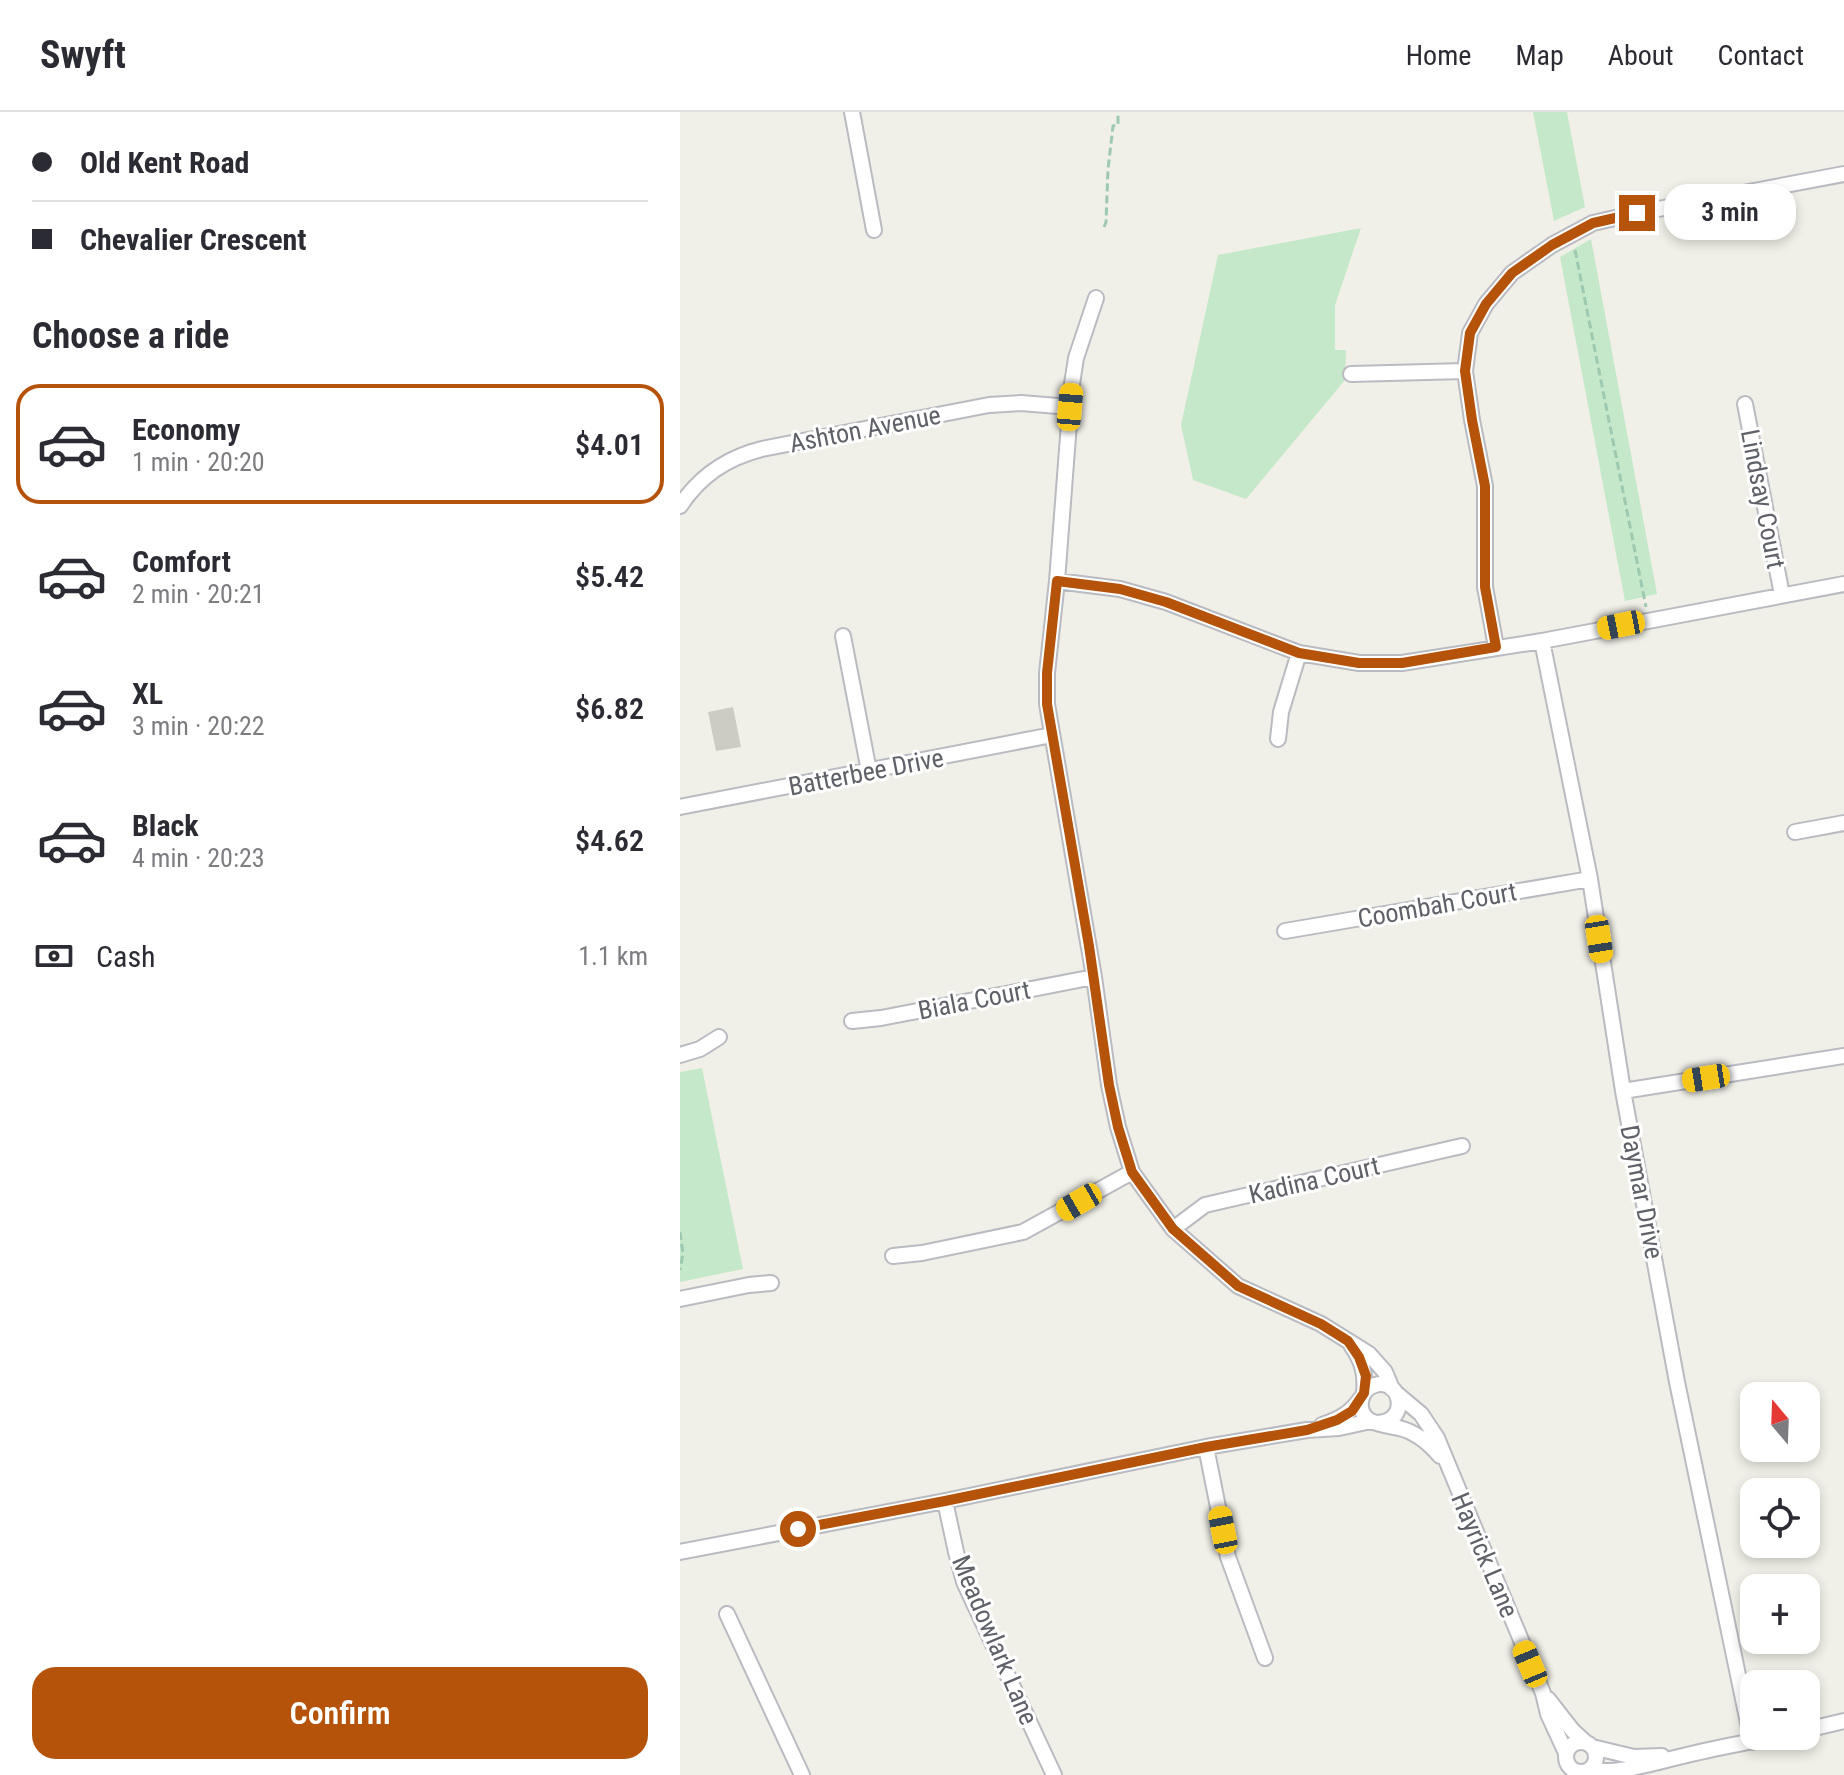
<!DOCTYPE html>
<html lang="en">
<head>
<meta charset="utf-8">
<style>
	:root { --surface:#fff; --page:#f2f2f3; --text:#2b2b33; --muted:#7c7c81; --line:#e1e1e2; --accent:#b45309 }
	body { margin:0; font-family:"Roboto Condensed",sans-serif; background:var(--page); color:var(--text); height:100vh; display:flex; flex-direction:column; font-size:30px; white-space:nowrap }
	* { box-sizing:border-box; margin:0 }
	p { font-size:26px; color:var(--muted) }
	.icon { flex:none; width:44px; height:44px; fill:none; stroke:currentColor; stroke-width:2; stroke-linecap:round; stroke-linejoin:round }
	.map { position:relative; flex:1; overflow:hidden }
	.side { display:flex; flex-direction:column; background:var(--surface); width:680px }
	.side>* { flex:none }
	.banner { display:grid; align-content:center; height:176px; padding:0 32px; background:var(--surface) }
	.needle { width:52px; rotate:341deg }
	.fabs { position:absolute; left:1060px; top:1270px; display:grid; gap:16px }
	.fabs a { display:grid; place-items:center; width:80px; height:80px; border-radius:16px; background:var(--surface); box-shadow:0 4px 12px #0003; font-size:40px }
	.end { position:absolute; width:36px; height:36px; margin:-18px; border:10px solid #b45309; background:#fff; box-shadow:0 0 0 4px #fff }
	.from { border-radius:50% }
	.bubble { position:absolute; height:56px; border-radius:24px; background:var(--surface); box-shadow:0 4px 12px #0003; font-size:26px; font-weight:600; line-height:56px; text-align:center }
	.car { position:absolute; width:24px; height:48px; margin:-24px -12px; border-radius:10px; box-shadow:0 0 6px 2px #0007; background:linear-gradient(#f5c518 24%,#345 0 40%,#f5c518 0 76%,#345 0 86%,#f5c518 0) }
	.banner b { display:flex; align-items:center; gap:28px; height:76px; font-size:30px }
	.banner b+b { border-top:2px solid var(--line) }
	.banner i { width:20px; height:20px; background:var(--text) }
	ul { padding:0; list-style:none }
	li { display:flex; align-items:center; gap:24px; height:120px; margin:0 16px 12px; padding:0 16px; border:4px solid transparent; border-radius:24px }
	li div { flex:1 }
	li b { display:block; font-size:30px }
	li em { font-style:normal; font-weight:600 }
	li.current { border-color:var(--accent) }
	li>.icon { width:72px; height:72px; stroke-width:1.5 }
	h2 { padding:0 32px; font-size:36px; line-height:96px }
	.pay { display:flex; align-items:center; gap:20px; height:88px; padding:0 32px; font-size:30px }
	.pay p { margin-inline-start:auto }
	.action { display:flex; gap:16px; margin-top:auto; padding:16px 32px }
	.action a { flex:1; height:92px; border-radius:24px; background:var(--accent); color:#fff; font-size:32px; font-weight:600; line-height:92px; text-align:center }
	header { display:flex; align-items:center; gap:48px; box-sizing:border-box; height:112px; padding:0 40px; background:var(--surface); border-bottom:2px solid var(--line) }
	header strong { font-size:38px }
	nav { display:flex; gap:44px; margin-inline-start:auto; font-size:28px }
	main { display:flex; flex:1; min-height:0 }
	.map>svg:first-child { display:block }
	.green { fill:#c5e8ca }
	.building { fill:#cccbc4 }
	.lines { fill:none; stroke-linecap:round; stroke-linejoin:round }
	.minor-casing { stroke:#babbc1; stroke-width:18 }
	.path { stroke:#9ec9b1; stroke-width:3; stroke-dasharray:8 4; stroke-linecap:butt }
	.minor { stroke:#fff; stroke-width:14 }
	.route { stroke:#b45309; stroke-width:10 }
	.labels { text-anchor:middle; dominant-baseline:central; stroke-width:6; stroke-linejoin:round; paint-order:stroke }
	.street-label { font-size:26px; fill:#5f6168; stroke:#fff }
</style>
</head>
<body>
<header>
<strong>Swyft</strong>
<nav><a>Home</a><a>Map</a><a>About</a><a>Contact</a></nav>
</header>
<main>
<section class="side">
<div class="banner">
<b><i class="from"></i>Old Kent Road</b>
<b><i></i>Chevalier Crescent</b>
</div>
<h2>Choose a ride</h2>
<ul>
<li class="current"><svg class="icon" aria-label="car" viewBox="0 0 24 24"><path d="M5 17H2v-5l4-1 3-4h7l3 4 3 1v5h-3M9 17h6M6 11h13"/><circle cx="7" cy="17" r="2"/><circle cx="17" cy="17" r="2"/></svg><div><b>Economy</b><p>1 min · 20:20</p></div><em>$4.01</em></li>
<li><svg class="icon" aria-label="car" viewBox="0 0 24 24"><path d="M5 17H2v-5l4-1 3-4h7l3 4 3 1v5h-3M9 17h6M6 11h13"/><circle cx="7" cy="17" r="2"/><circle cx="17" cy="17" r="2"/></svg><div><b>Comfort</b><p>2 min · 20:21</p></div><em>$5.42</em></li>
<li><svg class="icon" aria-label="car" viewBox="0 0 24 24"><path d="M5 17H2v-5l4-1 3-4h7l3 4 3 1v5h-3M9 17h6M6 11h13"/><circle cx="7" cy="17" r="2"/><circle cx="17" cy="17" r="2"/></svg><div><b>XL</b><p>3 min · 20:22</p></div><em>$6.82</em></li>
<li><svg class="icon" aria-label="car" viewBox="0 0 24 24"><path d="M5 17H2v-5l4-1 3-4h7l3 4 3 1v5h-3M9 17h6M6 11h13"/><circle cx="7" cy="17" r="2"/><circle cx="17" cy="17" r="2"/></svg><div><b>Black</b><p>4 min · 20:23</p></div><em>$4.62</em></li>
</ul>
<div class="pay"><svg class="icon" aria-label="cash" viewBox="0 0 24 24"><path d="M3 7h18v10H3z"/><circle cx="12" cy="12" r="2"/></svg>Cash<p>1.1 km</p></div>
<div class="action"><a>Confirm</a></div>
</section>
<div class="map">
<svg width="1164" height="1663" viewBox="0 0 1164 1663">
	<rect width="100%" height="100%" fill="#f1f0e8"/>
	<path class="green" d="M853,0H887L905,95L874,109Z
		M681,116L655,193V238H666L665,268L566,387L513,368L501,313L538,143Z
		M911,127L977,482L945,489L880,145Z
		M22,956L63,1157L0,1170V960Z"/>
	<path class="building" d="M53,595L61,635L36,639L28,600Z"/>
	<g class="lines">
		<g class="minor-casing">
			<path id="minor" d="M172,0L194,118
				M416,186L396,246L392,272L377,469L367,561V592L414,865L429,973L438,1015L452,1060L493,1117L558,1174L641,1212L689,1242L705,1260L712,1277
				M671,262L785,259
				M1065,292L1102,483
				M0,394C20,364 46,346 82,337L309,293L341,291L390,295
				M377,469L440,477L486,490L619,541L679,551H722L862,529L1164,472
				M163,524L189,659
				M862,529L910,767L943,979L997,1270L1072,1630
				M816,535L805,475V374L792,308L785,259L790,221L806,192L832,161L872,133L913,111L957,101L1164,62
				M598,627L601,600L619,541
				M0,695L372,623
				M1115,720L1164,711
				M605,819L910,767
				M172,909L201,906L414,865
				M0,943L20,937L39,925
				M943,979L1164,944
				M493,1117L525,1093L782,1034
				M213,1144L242,1141L343,1120L452,1060
				M0,1187L69,1173L91,1171
				M671,1233C682,1249 686,1261 684,1281
				M716,1281L741,1302L757,1326L863,1581L868,1602L886,1641
				M697,1311C731,1310 721,1265 695,1273C679,1278 676,1299 689,1308C698,1313 710,1314 719,1316C736,1320 749,1331 760,1344
				M642,1313C660,1307 671,1301 681,1286
				M526,1335L548,1445L585,1546
				M265,1389L276,1440L284,1470L374,1663
				M0,1440L265,1389L526,1335L627,1318L659,1316L691,1309
				M47,1502L122,1663
				M868,1587L893,1619L905,1630
				M1126,1618L1164,1609
				M886 1645a15 15 0 1 1 30 0a15 15 0 1 1-30 0Z
				M912,1635L954,1645L982,1644
				M911,1658C937,1663 976,1650 1003,1644C1034,1636 1066,1631 1097,1624"/>
		</g>
		<path class="path" d="M424,115L426,110L428,57L433,14L438,13V0
			M895,138L966,495
			M0,1120L3,1141L0,1158"/>
		<use href="#minor" class="minor"/>
	</g>
	<g class="lines">
		<path class="route" d="M118,1417L265,1389L526,1335L627,1318L657,1308L672,1299L684,1281L686,1264L679,1245L668,1229L641,1212L558,1174L493,1117L452,1060L438,1015L429,973L409,834L367,592V561L377,469L440,477L486,490L619,541L679,551H722L816,535L805,475V374L792,308L785,259L790,221L806,192L832,161L872,133L913,111L957,101"/>
	</g>
	<g class="labels">
		<g class="street-label">
			<text transform="translate(185 317) rotate(-11)">Ashton Avenue</text>
			<text transform="translate(1083 387) rotate(79)">Lindsay Court</text>
			<text transform="translate(186 660) rotate(-11)">Batterbee Drive</text>
			<text transform="translate(757 793) rotate(-10)">Coombah Court</text>
			<text transform="translate(294 888) rotate(-11)">Biala Court</text>
			<text transform="translate(634 1068) rotate(-13)">Kadina Court</text>
			<text transform="translate(962 1080) rotate(79)">Daymar Drive</text>
			<text transform="translate(805 1443) rotate(67)">Hayrick Lane</text>
			<text transform="translate(315 1528) rotate(67)">Meadowlark Lane</text>
		</g>
	</g>
</svg>
<div class="fabs">
<a><svg class="needle" viewBox="-14 -14 28 28"><path d="M0-13l5 13h-10z" fill="#e53935"/><path d="M0 13l5-13h-10z" fill="#7c7c81"/></svg></a>
<a><svg class="icon" aria-label="locate" viewBox="0 0 24 24"><circle cx="12" cy="12" r="6"/><path d="M12 2v4M12 18v4M2 12h4M18 12h4"/></svg></a>
<a>+</a>
<a>−</a>
</div>
<i class="end from" style="left:118px;top:1417px"></i>
<i class="end" style="left:957px;top:101px"></i>
<div class="bubble" style="left:984px;top:72px;width:132px">3 min</div>
<i class="car" style="left:390px;top:295px;rotate:5deg"></i>
<i class="car" style="left:941px;top:513px;rotate:259deg"></i>
<i class="car" style="left:919px;top:827px;rotate:171deg"></i>
<i class="car" style="left:1026px;top:966px;rotate:261deg"></i>
<i class="car" style="left:399px;top:1090px;rotate:240deg"></i>
<i class="car" style="left:543px;top:1418px;rotate:349deg"></i>
<i class="car" style="left:850px;top:1552px;rotate:337deg"></i>
</div>
</main>
</body>
</html>
